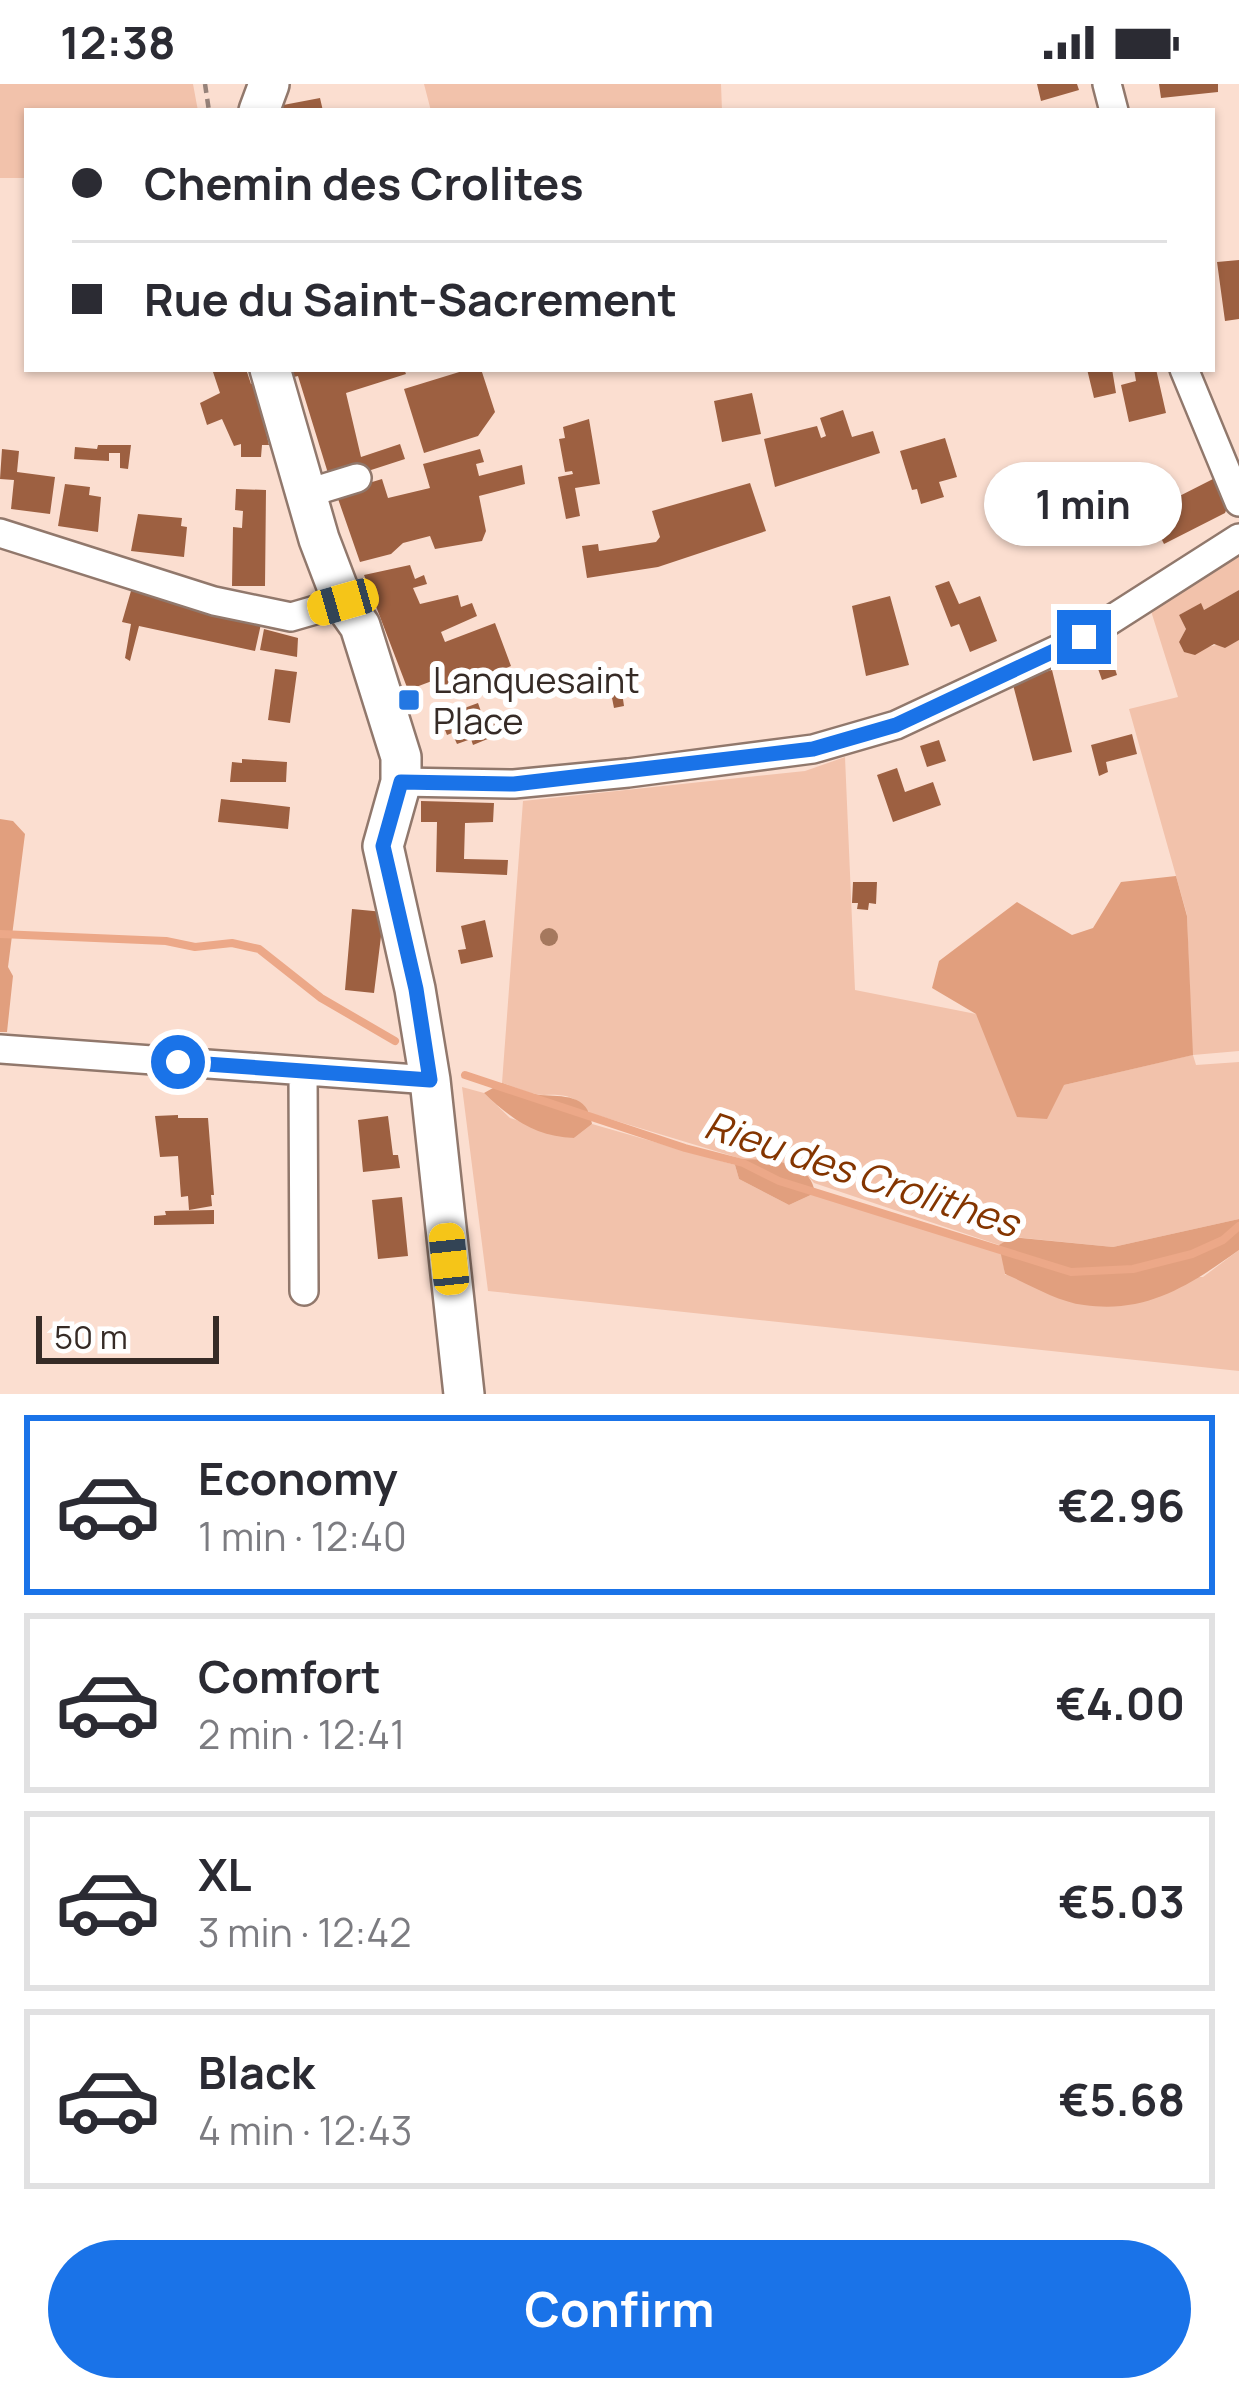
<!DOCTYPE html>
<html lang="en">
<head>
<meta charset="utf-8">
<style>
	:root { --surface:#fff; --page:#f7f7f7; --text:#2b2b33; --muted:#7c7c81; --line:#e1e1e2; --accent:#1a73e8 }
	body { margin:0; font-family:Manrope,sans-serif; background:var(--page); color:var(--text); height:100vh; display:flex; flex-direction:column; font-size:45px; white-space:nowrap }
	* { box-sizing:border-box; margin:0 }
	p { font-size:39px; color:var(--muted) }
	.icon { flex:none; width:66px; height:66px; fill:none; stroke:currentColor; stroke-width:2; stroke-linecap:round; stroke-linejoin:round }
	.map { position:relative; height:1310px; overflow:hidden }
	.sheet { display:flex; flex-direction:column; background:var(--surface); flex:1 }
	.sheet>* { flex:none }
	.top-card { position:absolute; left:24px; top:24px; width:1191px; height:264px; border-radius:0px; box-shadow:0 3px 9px #0004; display:grid; align-content:center; height:264px; padding:0 48px; background:var(--surface) }
	.scale { position:absolute; left:36px; bottom:30px; width:183px; box-sizing:border-box; padding-left:12px; border:6px solid #362b26; border-top:0; font-size:33px; line-height:42px; white-space:nowrap; color:#362b26; -webkit-text-stroke:9px #fff; paint-order:stroke }
	.end { position:absolute; width:54px; height:54px; margin:-27px; border:15px solid #1a73e8; background:#fff; box-shadow:0 0 0 6px #fff }
	.from { border-radius:50% }
	.bubble { position:absolute; height:84px; border-radius:42px; background:var(--surface); box-shadow:0 3px 9px #0004; font-size:39px; font-weight:700; line-height:84px; text-align:center }
	.car { position:absolute; width:36px; height:72px; margin:-36px -18px; border-radius:15px; box-shadow:0 0 9px 3px #0007; background:linear-gradient(#f5c518 24%,#345 0 40%,#f5c518 0 76%,#345 0 86%,#f5c518 0) }
	.top-card b { display:flex; align-items:center; gap:42px; height:114px; font-size:45px }
	.top-card b+b { border-top:3px solid var(--line) }
	.top-card i { width:30px; height:30px; background:var(--text) }
	ul { padding:21px 0 0; list-style:none }
	li { display:flex; align-items:center; gap:36px; height:180px; margin:0 24px 18px; padding:0 24px; border:6px solid var(--line); border-radius:0px }
	li div { flex:1 }
	li b { display:block; font-size:45px }
	li em { font-style:normal; font-weight:700 }
	li.active { border-color:var(--accent) }
	li>.icon { width:108px; height:108px; stroke-width:1.5 }
	.button { display:flex; gap:24px; margin-top:auto; padding:24px 48px }
	.button a { flex:1; height:138px; border-radius:72px; background:var(--accent); color:#fff; font-size:48px; font-weight:700; line-height:138px; text-align:center }
	.status { display:flex; justify-content:space-between; align-items:center; height:84px; padding:0 60px; background:var(--surface); direction:ltr }
	.status svg { height:33px; fill:currentColor }
	.map>svg:first-child { display:block }
	.green { fill:#f2c2ab }
	.forest { fill:#e19f7e }
	.lines { fill:none; stroke-linecap:round; stroke-linejoin:round }
	.stream { stroke:#eca888; stroke-width:8 }
	.building { fill:#9d6041 }
	.street-casing { stroke:#91786c; stroke-width:32 }
	.secondary-casing { stroke:#91786c; stroke-width:44 }
	.path { stroke:#968279; stroke-width:4.5; stroke-dasharray:9 6; stroke-linecap:butt }
	.street { stroke:#fff; stroke-width:27 }
	.secondary { stroke:#fff; stroke-width:39 }
	.tree { fill:#a5785e }
	.route { stroke:#1a73e8; stroke-width:15 }
	.poi-dot { fill:#2377e2; stroke:#fff; stroke-width:4.5 }
	.labels { text-anchor:middle; dominant-baseline:central; stroke-width:12; stroke-linejoin:round; paint-order:stroke }
	.poi-label { font-size:36px; fill:#362b26; stroke:#fff; text-anchor:start }
	.water-label { font-size:39px; font-style:italic; fill:#843500; stroke:#fff }
</style>
</head>
<body>
<div class="status"><b>12:38</b><svg viewBox="0 0 49 12"><path d="M0 12V9h3v3zM5 12V6h3v6zM10 12V3h3v9zM15 12V0h3v12zM26 1h20v11H26zM47 4h2v5h-2z"/></svg></div>
<div class="map">
<svg width="1239" height="1310" viewBox="0 0 1239 1310">
	<rect width="100%" height="100%" fill="#fbded0"/>
	<path class="green" d="M0,0H193L198,27H27V94H0Z
		M424,0H721L722,27H431Z
		M1239,469V506L1204,526L1200,520L1179,531L1186,545L1179,558L1184,568L1239,556V967L1193,971L1196,981L1239,978V1135L1113,1163L1013,1153L999,1161L814,1099L802,1085L776,1076L742,1075L590,1029C576,1012 565,1010 544,1011C531,1011 515,1003 502,999L523,717L805,687L845,673L855,906L976,930L1064,1001L1192,971L1187,831L1129,625L1178,613L1151,527Z
		M462,1003L484,1009L510,1034L574,1054L592,1040L735,1081L739,1095L789,1121L815,1109L1002,1170L1005,1191L1203,1193L1239,1166V1287L488,1207Z"/>
	<path class="forest" d="M0,735L13,737L25,750L8,883L13,892L7,948H0Z
		M1176,792L1187,832L1193,971L1064,1001L1047,1035L1017,1033L976,930L932,904L939,877L1017,818L1072,851L1093,844L1121,798Z
		M502,999C514,1003 528,1010 540,1011C563,1013 588,1009 592,1040L574,1054C536,1053 511,1035 484,1009Z
		M742,1075C770,1076 810,1075 815,1109L789,1121L739,1095L735,1081Z
		M1239,1135V1166C1190,1201 1147,1230 1084,1221C1058,1218 1029,1200 1005,1190L999,1161L1012,1153L1113,1163Z"/>
	<g class="lines">
		<path class="stream" d="M0,850L166,857L195,863L232,859L259,865L321,914L395,957
			M465,991L685,1064L743,1079L779,1097L1071,1188L1133,1185L1192,1170L1223,1156L1239,1142"/>
	</g>
	<path class="building" d="M1037,0H1077L1079,6L1041,17Z
		M1159,0H1218V8L1161,14Z
		M320,14L323,27H279L278,22Z
		M1239,176V235L1225,237L1217,178Z
		M212,285H246L251,300L255,298L269,361H262L261,373H241V360L234,362L222,335L207,341L200,319L220,309Z
		M292,285H404L406,290L346,309L361,373L400,360L405,375L331,399L298,292L294,293Z
		M469,285H481L495,328L478,352L424,369L404,305Z
		M1087,285H1112L1116,309L1094,314Z
		M1134,285H1156L1166,329L1129,338L1121,301L1136,297Z
		M752,309L761,350L722,358L714,317Z
		M843,326L852,353L873,347L880,369L775,403L764,355L817,342L821,354L826,352L820,334Z
		M589,335L600,400L575,404L580,432L566,435L558,393L573,390L572,387L565,388L559,355L565,354L563,343Z
		M945,354L957,393L939,398L944,413L921,420L917,405L912,406L900,367Z
		M98,361H131L128,385L120,384V369H109V377L74,375L75,363L97,365Z
		M2,365L19,367L17,388L55,393L50,430L11,425L14,396L0,395Z
		M480,365L484,378L476,380L479,392L522,381L525,400L479,412L486,447L482,457L435,465L430,452L403,459L391,470L360,478L336,409L382,395L388,414L430,404L423,380Z
		M1213,395L1227,424L1225,429L1164,460L1148,428Z
		M750,399L766,447L658,483L587,494L582,462L598,460L599,467L656,458L660,453L652,427Z
		M65,400L90,403L89,411L101,413L98,448L58,442Z
		M236,405L266,406L265,502H232L233,443L242,444L243,427L235,426Z
		M138,430L182,434L181,442L187,443L184,473L131,467Z
		M410,481L415,495L424,491L427,500L413,504L420,520L458,511L461,523L472,519L477,532L441,548L445,558L495,539L511,582L445,607L440,594L408,606L364,491Z
		M949,497L959,520L980,512L997,557L970,568L959,540L951,543L935,502Z
		M133,500L261,540L255,567L139,542L130,577L125,574L131,540L122,538Z
		M1239,506V556L1225,564L1214,560L1195,571L1184,568L1179,558L1186,545L1179,531L1201,519L1204,526Z
		M890,512L909,581L866,592L852,522Z
		M264,545L298,554L297,573L260,566Z
		M1107,560L1117,591L1102,596L1091,565Z
		M275,585L297,588L290,639L268,636Z
		M1052,586L1072,668L1033,677L1012,597Z
		M619,588L624,622L614,624L612,614L606,615L603,589Z
		M478,619L486,642L503,636L507,647L473,661L471,655L457,660L452,649L447,651L440,633Z
		M1132,650L1137,670L1106,678L1108,688L1099,692L1091,661Z
		M939,656L946,677L927,683L920,662Z
		M242,675L287,678L286,698H230L232,678L242,679Z
		M897,684L905,708L933,698L941,721L893,738L877,691Z
		M221,715L290,723L288,745L218,738Z
		M421,717L494,719L493,738L465,739L464,775L508,776L507,791L436,788L437,738H421Z
		M853,798H877L876,820L869,819L868,826L857,825L858,819H852Z
		M352,825L384,828L374,909L345,906Z
		M485,836L493,873L461,880L458,866L466,865L461,842Z
		M178,1031V1034H208L214,1111H211L212,1122L189,1126L188,1112L181,1113L178,1072L160,1073L155,1032Z
		M388,1032L393,1071H398L400,1084L363,1088L358,1036Z
		M402,1113L408,1172L378,1175L372,1116Z
		M214,1126V1140L154,1141V1132L166,1131L165,1127Z"/>
	<g class="lines">
		<g class="street-casing">
			<path id="street" d="M1107,0L1114,27
				M1184,285L1239,418
				M305,410L357,394
				M0,449L214,517L291,533L343,518
				M401,698L514,700L628,689L813,665L896,641L1084,553L1239,454
				M0,965L430,996
				M303,987L304,1207"/>
		</g>
		<g class="secondary-casing">
			<path id="secondary" d="M259,27L269,0
				M270,285L319,455L343,518L360,542L401,673V698L383,762L415,905L430,996L464,1310"/>
		</g>
		<path class="path" d="M205,0L209,27"/>
		<use href="#street" class="street"/>
		<use href="#secondary" class="secondary"/>
	</g>
	<circle class="tree" cx="549" cy="853" r="9"/>
	<g class="lines">
		<path class="route" d="M178,978L430,996L416,905L383,762L401,698L514,700L813,665L896,641L1084,553"/>
	</g>
	<rect class="poi-dot" x="397" y="604" width="24" height="24" rx="6"/>
	<g class="labels">
		<g class="poi-label">
			<text x="433" y="595">Lanquesaint<tspan x="433" dy="41">Place</tspan></text>
		</g>
		<g class="water-label">
			<text transform="translate(862 1089) rotate(18)">Rieu des Crolithes</text>
		</g>
	</g>
</svg>
<div class="scale">50 m</div>
<i class="end from" style="left:178px;top:978px"></i>
<i class="end" style="left:1084px;top:553px"></i>
<div class="bubble" style="left:984px;top:378px;width:198px">1 min</div>
<i class="car" style="left:343px;top:518px;rotate:254deg"></i>
<i class="car" style="left:449px;top:1175px;rotate:354deg"></i>
<div class="top-card">
<b><i class="from"></i>Chemin des Crolites</b>
<b><i></i>Rue du Saint-Sacrement</b>
</div>
</div>
<section class="sheet">
<ul>
<li class="active"><svg class="icon" aria-label="car" viewBox="0 0 24 24"><path d="M5 17H2v-5l4-1 3-4h7l3 4 3 1v5h-3M9 17h6M6 11h13"/><circle cx="7" cy="17" r="2"/><circle cx="17" cy="17" r="2"/></svg><div><b>Economy</b><p>1 min · 12:40</p></div><em>€2.96</em></li>
<li><svg class="icon" aria-label="car" viewBox="0 0 24 24"><path d="M5 17H2v-5l4-1 3-4h7l3 4 3 1v5h-3M9 17h6M6 11h13"/><circle cx="7" cy="17" r="2"/><circle cx="17" cy="17" r="2"/></svg><div><b>Comfort</b><p>2 min · 12:41</p></div><em>€4.00</em></li>
<li><svg class="icon" aria-label="car" viewBox="0 0 24 24"><path d="M5 17H2v-5l4-1 3-4h7l3 4 3 1v5h-3M9 17h6M6 11h13"/><circle cx="7" cy="17" r="2"/><circle cx="17" cy="17" r="2"/></svg><div><b>XL</b><p>3 min · 12:42</p></div><em>€5.03</em></li>
<li><svg class="icon" aria-label="car" viewBox="0 0 24 24"><path d="M5 17H2v-5l4-1 3-4h7l3 4 3 1v5h-3M9 17h6M6 11h13"/><circle cx="7" cy="17" r="2"/><circle cx="17" cy="17" r="2"/></svg><div><b>Black</b><p>4 min · 12:43</p></div><em>€5.68</em></li>
</ul>
<div class="button"><a>Confirm</a></div>
</section>
</body>
</html>
